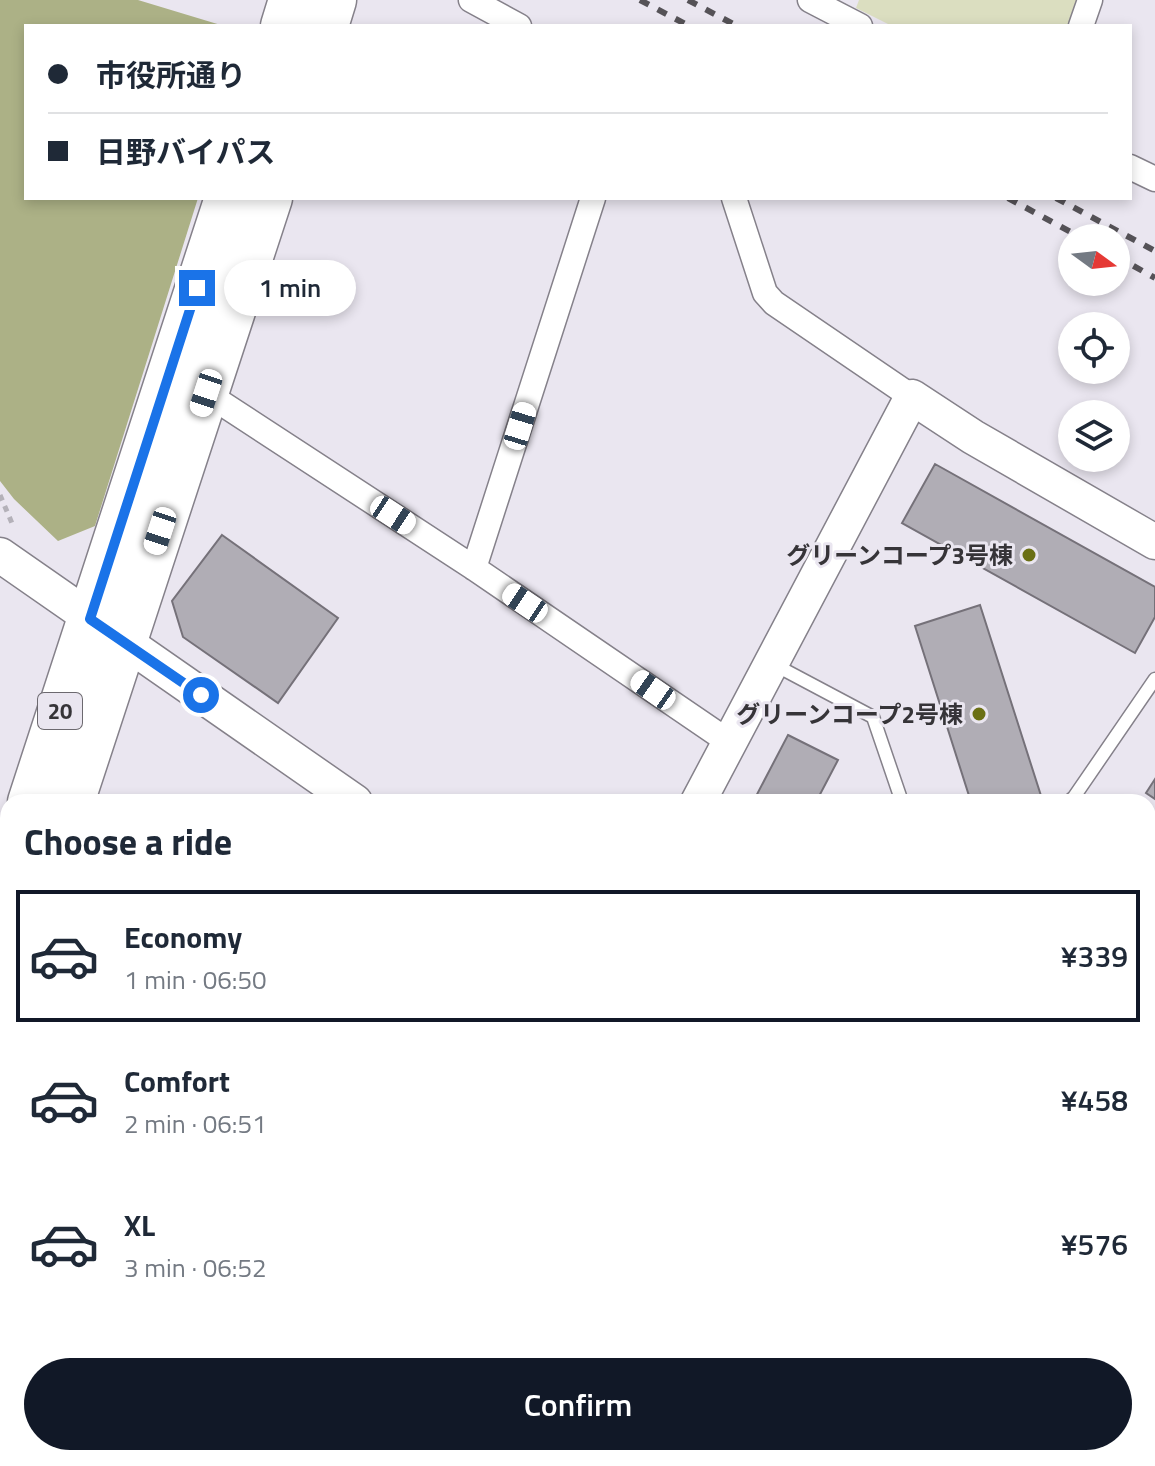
<!DOCTYPE html>
<html lang="en">
<head>
<meta charset="utf-8">
<style>
	:root { --surface:#fff; --page:#f6f6f7; --text:#1f2937; --muted:#747a83; --line:#e0e1e3; --accent:#111827 }
	body { margin:0; font-family:"Titillium Web","Noto Sans JP",sans-serif; background:var(--page); color:var(--text); height:100vh; display:flex; flex-direction:column; font-size:30px; white-space:nowrap }
	* { box-sizing:border-box; margin:0 }
	p { font-size:26px; color:var(--muted) }
	.icon { flex:none; width:44px; height:44px; fill:none; stroke:currentColor; stroke-width:2; stroke-linecap:round; stroke-linejoin:round }
	.map { position:relative; flex:1; overflow:hidden }
	.details { position:absolute; left:0px; top:794px; width:1156px; height:672px; display:flex; flex-direction:column; background:var(--surface); border-radius:24px 24px 0 0; box-shadow:0 4px 12px #0003 }
	.details>* { flex:none }
	.hud { position:absolute; left:24px; top:24px; width:1108px; height:176px; border-radius:0px; box-shadow:0 4px 12px #0003; display:grid; align-content:center; height:176px; padding:0 24px; background:var(--surface) }
	.needle { width:52px; rotate:105deg }
	.controls { position:absolute; left:1058px; top:224px; display:grid; gap:16px }
	.controls a { display:grid; place-items:center; width:72px; height:72px; border-radius:50%; background:var(--surface); box-shadow:0 4px 12px #0003; font-size:40px }
	.end { position:absolute; width:36px; height:36px; margin:-18px; border:10px solid #1a73e8; background:#fff; box-shadow:0 0 0 4px #fff }
	.from { border-radius:50% }
	.bubble { position:absolute; height:56px; border-radius:28px; background:var(--surface); box-shadow:0 4px 12px #0003; font-size:26px; font-weight:600; line-height:56px; text-align:center }
	.car { position:absolute; width:24px; height:48px; margin:-24px -12px; border-radius:10px; box-shadow:0 0 6px 2px #0007; background:linear-gradient(#fff 24%,#345 0 40%,#fff 0 76%,#345 0 86%,#fff 0) }
	.hud b { display:flex; align-items:center; gap:28px; height:76px; font-size:30px }
	.hud b+b { border-top:2px solid var(--line) }
	.hud i { width:20px; height:20px; background:var(--text) }
	ul { padding:0; list-style:none }
	li { display:flex; align-items:center; gap:24px; height:132px; margin:0 16px 12px; padding:0 8px; border:4px solid transparent; border-radius:0px }
	li div { flex:1 }
	li b { display:block; font-size:30px }
	li em { font-style:normal; font-weight:600 }
	li.on { border-color:var(--accent) }
	li>.icon { width:72px; height:72px; stroke-width:1.5 }
	h2 { padding:0 24px; font-size:36px; line-height:96px }
	.button { display:flex; gap:16px; margin-top:auto; padding:16px 24px }
	.button a { flex:1; height:92px; border-radius:48px; background:var(--accent); color:#fff; font-size:32px; font-weight:600; line-height:92px; text-align:center }
	.map>svg:first-child { display:block }
	.green { fill:#dbdec0 }
	.forest { fill:#acb186 }
	.building { fill:#b0adb5; stroke:#757179; stroke-width:2 }
	.lines { fill:none; stroke-linecap:round; stroke-linejoin:round }
	.lane-casing { stroke:#85818a; stroke-width:15 }
	.street-casing { stroke:#85818a; stroke-width:27 }
	.secondary-casing { stroke:#85818a; stroke-width:37 }
	.highway-casing { stroke:#85818a; stroke-width:47 }
	.path { stroke:#b4b1b9; stroke-width:5; stroke-dasharray:6 6; stroke-linecap:butt }
	.lane { stroke:#fff; stroke-width:12 }
	.street { stroke:#fff; stroke-width:24 }
	.secondary { stroke:#fff; stroke-width:34 }
	.highway { stroke:#fff; stroke-width:44 }
	.rail { stroke:#555257; stroke-width:6; stroke-dasharray:10 10; stroke-linecap:butt }
	.route { stroke:#1a73e8; stroke-width:10 }
	.poi-dot { fill:#6b7015; stroke:#eae6f0; stroke-width:3 }
	.labels { text-anchor:middle; dominant-baseline:central; stroke-width:6; stroke-linejoin:round; paint-order:stroke }
	.shield { fill:#eae6f0; stroke:#6c696f; stroke-width:2 }
	.shield-label { font-size:22px; font-weight:bold; fill:#363438 }
	.poi-label { font-size:24px; font-weight:bold; fill:#363438; stroke:#eae6f0; text-anchor:end }
</style>
</head>
<body>
<div class="map">
<svg width="1155" height="1466" viewBox="0 0 1155 1466">
	<rect width="100%" height="100%" fill="#eae6f0"/>
	<path class="green" d="M859,0H1084L1074,26H892L856,8Z
		M1148,1383L1155,1388V1466H440L444,1458H1148Z"/>
	<path class="forest" d="M0,0H138L224,26H26V198H198L95,526L58,541L14,499L0,481Z"/>
	<path class="building" d="M935,464L1155,587V617L1135,653L902,523Z
		M222,535L338,618L278,703L183,637L172,601Z
		M980,605L1043,802H971L915,626Z
		M788,735L838,760L816,802H753Z
		M1155,779V799L1146,793Z
		M1148,841L1155,846V905L1148,915Z
		M1148,1145L1155,1150L1154,1193L1148,1189Z"/>
	<g class="lines">
		<g class="lane-casing">
			<path id="lane" d="M775,665L873,717L902,802
				M1068,802L1074,797L1155,679"/>
		</g>
		<g class="street-casing">
			<path id="street" d="M471,0L519,26
				M810,0L860,26
				M1081,26L1090,0
				M1130,167L1155,179
				M734,198L765,293L774,303L912,397
				M206,393L474,568L729,742
				M474,568L593,198
				M1148,1035L1155,1040
				M150,1466L152,1458
				M411,1466L414,1458"/>
		</g>
		<g class="secondary-casing">
			<path id="secondary" d="M0,555L355,802
				M698,802L912,397L973,437L1155,542
				M1148,1007L1155,996
				M1148,1348L1155,1353"/>
		</g>
		<g class="highway-casing">
			<path id="highway" d="M283,26L291,0
				M326,26L334,0
				M30,802L227,198
				M72,802L270,198
				M0,892L8,868
				M0,1020L8,996"/>
		</g>
		<path class="path" d="M0,495L14,528"/>
		<use href="#lane" class="lane"/>
		<use href="#street" class="street"/>
		<use href="#secondary" class="secondary"/>
		<use href="#highway" class="highway"/>
		<path class="rail" d="M640,0L689,26
			M688,0L737,26
			M1008,198L1082,238
			M1056,198L1155,251
			M1116,256L1155,278"/>
	</g>
	<g class="lines">
		<path class="route" d="M197,288L90,619L201,695"/>
	</g>
	<g class="poi-dot">
		<circle cx="1029" cy="555" r="8"/>
		<circle cx="979" cy="714" r="8"/>
	</g>
	<g class="labels">
		<rect class="shield" x="38" y="693" width="44" height="36" rx="6"/>
		<g class="shield-label">
			<text x="60" y="711">20</text>
		</g>
		<g class="poi-label">
			<text x="1013" y="555">グリーンコープ3号棟</text>
			<text x="963" y="714">グリーンコープ2号棟</text>
		</g>
	</g>
</svg>
<div class="controls">
<a><svg class="needle" viewBox="-14 -14 28 28"><path d="M0-13l5 13h-10z" fill="#e53935"/><path d="M0 13l5-13h-10z" fill="#747a83"/></svg></a>
<a><svg class="icon" aria-label="locate" viewBox="0 0 24 24"><circle cx="12" cy="12" r="6"/><path d="M12 2v4M12 18v4M2 12h4M18 12h4"/></svg></a>
<a><svg class="icon" aria-label="layers" viewBox="0 0 24 24"><path d="M12 4l9 5-9 5-9-5zM3 14l9 5 9-5"/></svg></a>
</div>
<i class="end from" style="left:201px;top:695px"></i>
<i class="end" style="left:197px;top:288px"></i>
<div class="bubble" style="left:224px;top:260px;width:132px">1 min</div>
<i class="car" style="left:206px;top:393px;rotate:198deg"></i>
<i class="car" style="left:520px;top:426px;rotate:17deg"></i>
<i class="car" style="left:393px;top:515px;rotate:123deg"></i>
<i class="car" style="left:160px;top:531px;rotate:198deg"></i>
<i class="car" style="left:525px;top:603px;rotate:304deg"></i>
<i class="car" style="left:653px;top:690px;rotate:305deg"></i>
<div class="hud">
<b><i class="from"></i>市役所通り</b>
<b><i></i>日野バイパス</b>
</div>
<section class="details">
<h2>Choose a ride</h2>
<ul>
<li class="on"><svg class="icon" aria-label="car" viewBox="0 0 24 24"><path d="M5 17H2v-5l4-1 3-4h7l3 4 3 1v5h-3M9 17h6M6 11h13"/><circle cx="7" cy="17" r="2"/><circle cx="17" cy="17" r="2"/></svg><div><b>Economy</b><p>1 min · 06:50</p></div><em>¥339</em></li>
<li><svg class="icon" aria-label="car" viewBox="0 0 24 24"><path d="M5 17H2v-5l4-1 3-4h7l3 4 3 1v5h-3M9 17h6M6 11h13"/><circle cx="7" cy="17" r="2"/><circle cx="17" cy="17" r="2"/></svg><div><b>Comfort</b><p>2 min · 06:51</p></div><em>¥458</em></li>
<li><svg class="icon" aria-label="car" viewBox="0 0 24 24"><path d="M5 17H2v-5l4-1 3-4h7l3 4 3 1v5h-3M9 17h6M6 11h13"/><circle cx="7" cy="17" r="2"/><circle cx="17" cy="17" r="2"/></svg><div><b>XL</b><p>3 min · 06:52</p></div><em>¥576</em></li>
</ul>
<div class="button"><a>Confirm</a></div>
</section>
</div>
</body>
</html>
